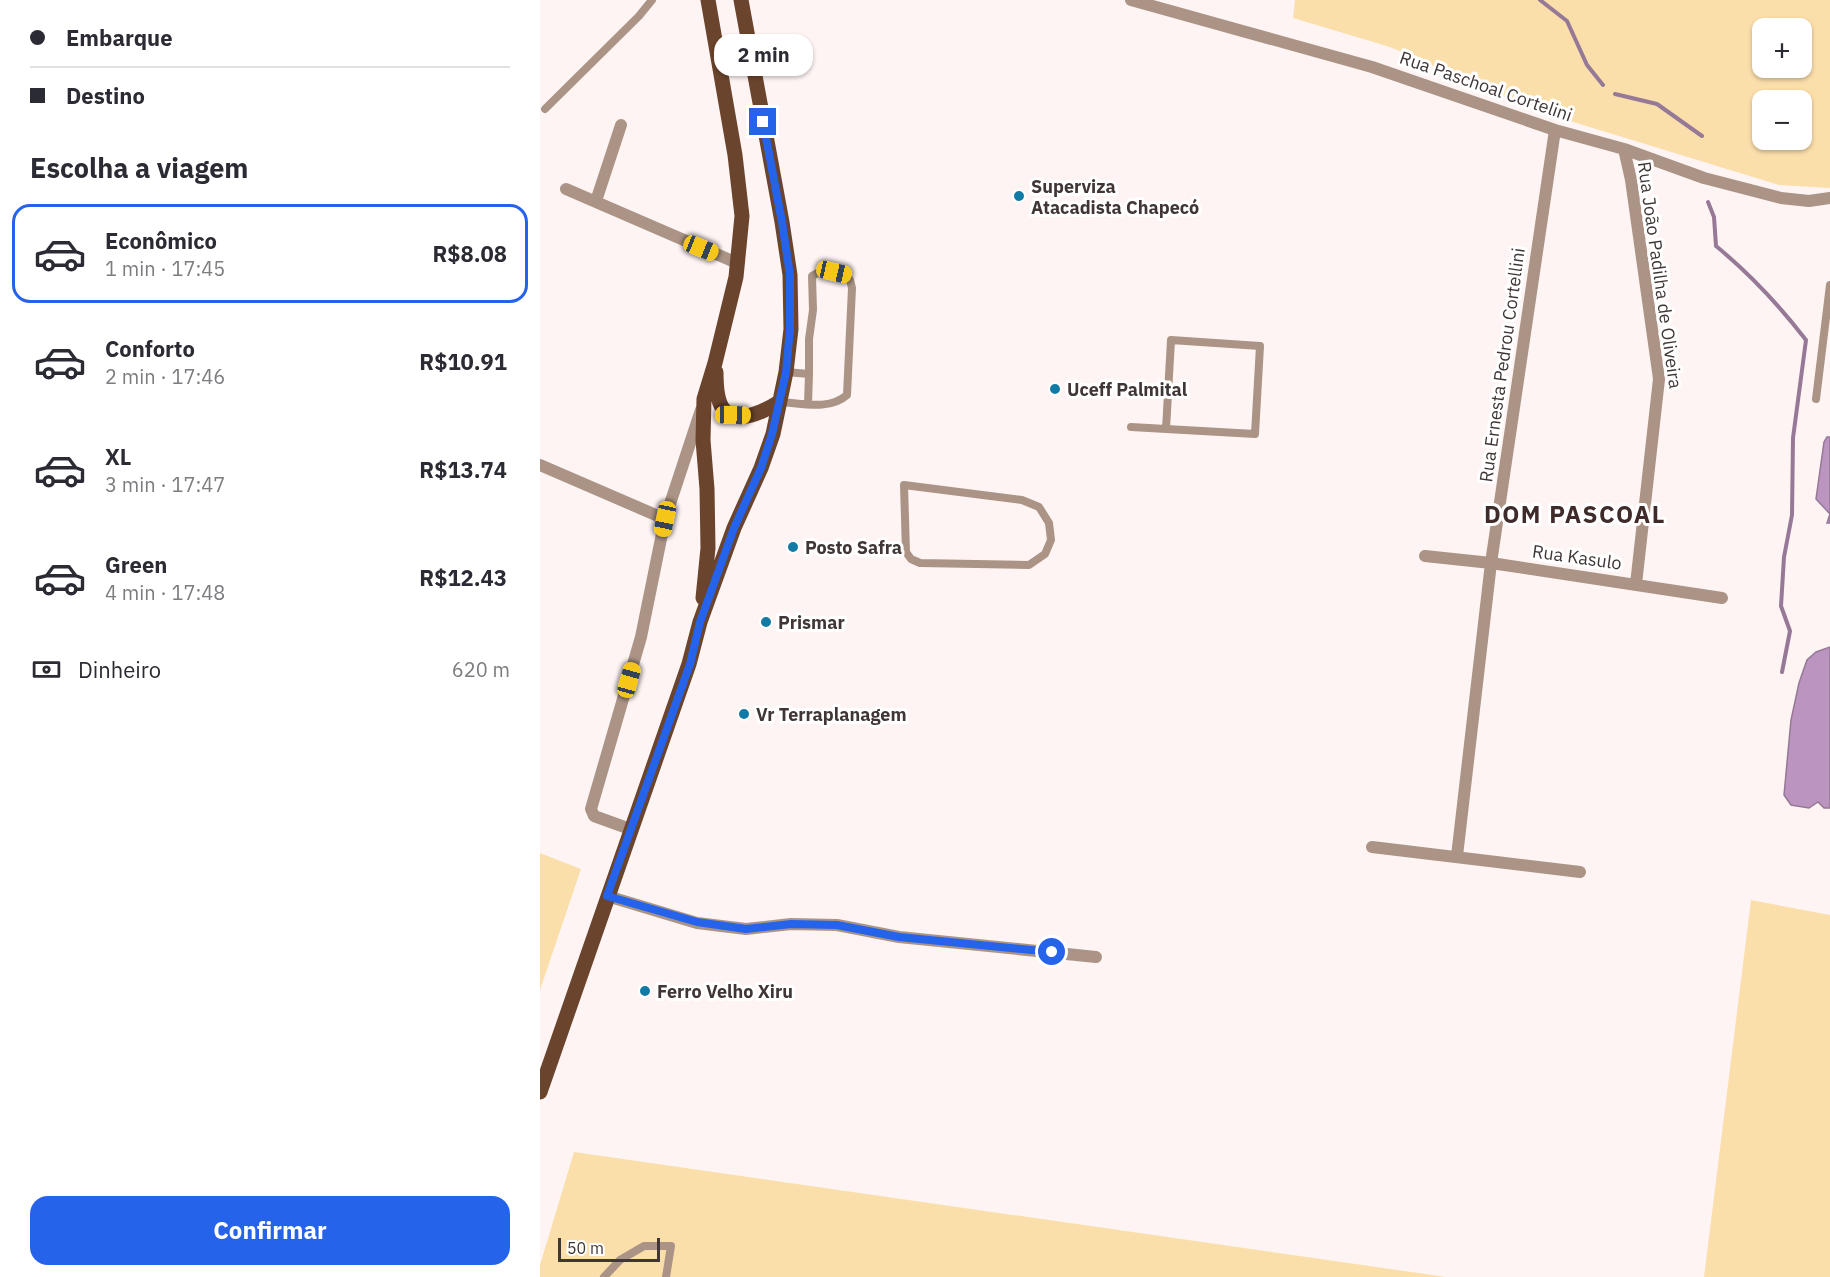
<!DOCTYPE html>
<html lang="pt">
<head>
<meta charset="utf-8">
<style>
	:root { --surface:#fff; --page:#f2f2f3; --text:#2b2b33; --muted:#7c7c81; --line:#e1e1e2; --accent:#2563eb }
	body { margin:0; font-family:"IBM Plex Sans",sans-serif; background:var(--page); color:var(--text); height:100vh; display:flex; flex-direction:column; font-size:22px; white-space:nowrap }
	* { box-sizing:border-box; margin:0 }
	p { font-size:20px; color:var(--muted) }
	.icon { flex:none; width:33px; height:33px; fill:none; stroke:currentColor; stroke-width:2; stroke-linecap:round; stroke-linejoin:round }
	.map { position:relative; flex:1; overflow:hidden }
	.sheet { display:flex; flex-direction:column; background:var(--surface); width:540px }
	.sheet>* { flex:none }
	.hud { display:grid; align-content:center; height:132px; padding:0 30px; background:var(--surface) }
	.buttons { position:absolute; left:1212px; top:18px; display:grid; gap:12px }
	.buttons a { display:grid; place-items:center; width:60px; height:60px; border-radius:12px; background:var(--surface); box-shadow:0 2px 4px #0004; font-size:30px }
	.scale { position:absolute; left:18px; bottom:15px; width:102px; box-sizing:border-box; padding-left:6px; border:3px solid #403636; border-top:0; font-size:16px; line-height:21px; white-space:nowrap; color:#403636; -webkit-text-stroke:4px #fff; paint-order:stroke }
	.end { position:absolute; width:27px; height:27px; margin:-14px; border:8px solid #2563eb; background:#fff; box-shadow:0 0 0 3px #fff }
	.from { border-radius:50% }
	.bubble { position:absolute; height:42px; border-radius:18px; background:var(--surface); box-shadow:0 2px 4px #0004; font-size:20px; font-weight:800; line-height:42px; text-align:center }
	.car { position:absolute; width:18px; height:36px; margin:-18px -9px; border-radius:8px; box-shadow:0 0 4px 2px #0007; background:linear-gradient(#f5c518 24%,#345 0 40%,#f5c518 0 76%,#345 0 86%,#f5c518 0) }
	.hud b { display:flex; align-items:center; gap:21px; height:57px; font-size:22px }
	.hud b+b { border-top:2px solid var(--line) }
	.hud i { width:15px; height:15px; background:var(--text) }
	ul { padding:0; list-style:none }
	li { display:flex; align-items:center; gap:18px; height:99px; margin:0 12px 9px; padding:0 18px; border:3px solid transparent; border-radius:18px }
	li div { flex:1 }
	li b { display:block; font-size:22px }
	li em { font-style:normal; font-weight:800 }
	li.current { border-color:var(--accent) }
	li>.icon { width:54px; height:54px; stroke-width:1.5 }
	h2 { padding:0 30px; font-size:27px; line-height:72px }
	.pay { display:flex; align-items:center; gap:15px; height:66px; padding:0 30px; font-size:22px }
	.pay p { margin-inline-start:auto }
	.action { display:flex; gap:12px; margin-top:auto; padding:12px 30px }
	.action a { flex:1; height:69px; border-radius:18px; background:var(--accent); color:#fff; font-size:24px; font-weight:800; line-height:69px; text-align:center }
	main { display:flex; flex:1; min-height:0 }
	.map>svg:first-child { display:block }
	.green { fill:#fbdfab; fill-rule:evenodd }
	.water { fill:#bb95c0; stroke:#967897; stroke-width:1.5 }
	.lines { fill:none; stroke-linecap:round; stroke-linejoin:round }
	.stream { stroke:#967897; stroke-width:4 }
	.lane { stroke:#ab9486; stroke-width:8 }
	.street { stroke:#ab9486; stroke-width:12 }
	.primary { stroke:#6a442c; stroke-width:15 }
	.route { stroke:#2563eb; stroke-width:8 }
	.poi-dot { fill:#117ba5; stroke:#fff; stroke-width:2 }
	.labels { text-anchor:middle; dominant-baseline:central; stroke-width:6; stroke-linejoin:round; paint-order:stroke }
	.street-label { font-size:18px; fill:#403636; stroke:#fff }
	.poi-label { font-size:18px; font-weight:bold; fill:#403636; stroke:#fff; text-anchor:start }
	.district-label { font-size:24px; font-weight:bold; letter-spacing:1.5px; fill:#3e2b2a; stroke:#fff }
</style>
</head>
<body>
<main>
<section class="sheet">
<div class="hud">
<b><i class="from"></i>Embarque</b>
<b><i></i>Destino</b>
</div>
<h2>Escolha a viagem</h2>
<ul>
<li class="current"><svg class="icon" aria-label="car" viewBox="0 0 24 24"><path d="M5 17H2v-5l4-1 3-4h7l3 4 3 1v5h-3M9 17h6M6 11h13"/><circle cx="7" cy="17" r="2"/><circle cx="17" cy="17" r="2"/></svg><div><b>Econômico</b><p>1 min · 17:45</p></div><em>R$8.08</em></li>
<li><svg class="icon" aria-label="car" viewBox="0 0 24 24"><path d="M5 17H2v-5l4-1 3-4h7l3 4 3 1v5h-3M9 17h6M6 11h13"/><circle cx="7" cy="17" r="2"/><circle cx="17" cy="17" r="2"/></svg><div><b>Conforto</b><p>2 min · 17:46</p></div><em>R$10.91</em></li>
<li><svg class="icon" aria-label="car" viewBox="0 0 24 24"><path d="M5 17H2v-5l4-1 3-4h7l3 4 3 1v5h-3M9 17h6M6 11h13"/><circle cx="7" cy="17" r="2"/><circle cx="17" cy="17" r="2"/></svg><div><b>XL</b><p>3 min · 17:47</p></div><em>R$13.74</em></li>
<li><svg class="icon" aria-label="car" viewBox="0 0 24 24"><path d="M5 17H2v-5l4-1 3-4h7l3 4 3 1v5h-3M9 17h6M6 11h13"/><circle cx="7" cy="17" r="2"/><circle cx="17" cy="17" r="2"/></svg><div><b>Green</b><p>4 min · 17:48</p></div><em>R$12.43</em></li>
</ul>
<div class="pay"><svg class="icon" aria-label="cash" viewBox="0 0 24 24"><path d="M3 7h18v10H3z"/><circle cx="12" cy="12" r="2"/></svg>Dinheiro<p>620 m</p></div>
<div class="action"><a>Confirmar</a></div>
</section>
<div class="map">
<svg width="1290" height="1277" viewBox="0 0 1290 1277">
	<rect width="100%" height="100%" fill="#fef4f3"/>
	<path class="green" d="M755,0H1290V188L1239,185L991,109L850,47L753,18ZM1222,28H1262V68H1222ZM1222,100H1262V140H1222Z
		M0,853L41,869L0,990Z
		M1211,900L1290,915V1277H1164Z
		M34,1152L906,1277H0V1265Z"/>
	<path class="water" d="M1287,437H1290V523H1287L1290,514L1276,499L1284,442Z
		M1290,647V808H1284L1278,802L1269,808L1251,805L1244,795L1251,720L1259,683L1267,660L1276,652Z"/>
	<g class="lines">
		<path class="stream" d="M1000,0L1027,21L1047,65L1063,85
			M1075,94L1117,104L1162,136
			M1168,202L1174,217L1176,246C1210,274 1239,305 1266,340L1253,438L1252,515L1244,557L1241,606L1250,631L1242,672"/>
		<path class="lane" d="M5,109L99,16L112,0
			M1276,399L1290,285
			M239,402C261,403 289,411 307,395L312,288L310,280L306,275L281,271L272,276L273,310L269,339V374L246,372
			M268,404L269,374
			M591,427L715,434L720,346L631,340L626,429
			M364,485L482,500L499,507L509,523L511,540L505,554L489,565L380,563L371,559L366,552Z
			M64,1277L80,1260L104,1246H131L126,1277"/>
		<path class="street" d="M591,0L832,67L1015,130L1084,149L1164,178L1241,198L1269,201L1290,198
			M1084,149L1091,180L1119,379L1096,584
			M26,189L197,263
			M56,201L81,125
			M0,465L125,519
			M885,556L951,563L1182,598
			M90,829L54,816L51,809L101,637L125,519L161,410
			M832,847L1040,872
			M917,856L951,563L1015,130
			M67,896L157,923L206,929L251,924L297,925L359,937L556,957"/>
		<path class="primary" d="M176,372C176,383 176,401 184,410C198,425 225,411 239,402
			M163,598L168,548L167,489L163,440L164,399L175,363L196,277L202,216L195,155L168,0
			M0,1092L149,664L160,622L194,528L221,468L233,434L246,372L251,329L250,275L242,222L201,0"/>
	</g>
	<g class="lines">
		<path class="route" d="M223,122L242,222L250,275V329L246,372L232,434L221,468L194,528L160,622L150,664L67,896L157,922L206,929L251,924L297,925L359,937L512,952"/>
	</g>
	<g class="poi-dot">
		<circle cx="479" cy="196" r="6"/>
		<circle cx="515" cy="389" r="6"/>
		<circle cx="253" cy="547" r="6"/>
		<circle cx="226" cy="622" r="6"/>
		<circle cx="204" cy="714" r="6"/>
		<circle cx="105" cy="991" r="6"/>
	</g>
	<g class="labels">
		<g class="street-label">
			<text transform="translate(946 86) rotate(19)">Rua Paschoal Cortelini</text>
			<text transform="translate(1120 275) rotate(82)">Rua João Padilha de Oliveira</text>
			<text transform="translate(962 365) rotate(-82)">Rua Ernesta Pedrou Cortellini</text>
			<text transform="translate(1037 557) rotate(8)">Rua Kasulo</text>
		</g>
		<g class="poi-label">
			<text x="491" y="186">Superviza<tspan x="491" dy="21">Atacadista Chapecó</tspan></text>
			<text x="527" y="389">Uceff Palmital</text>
			<text x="265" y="547">Posto Safra</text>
			<text x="238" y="622">Prismar</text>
			<text x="216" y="714">Vr Terraplanagem</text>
			<text x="117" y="991">Ferro Velho Xiru</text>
		</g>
		<g class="district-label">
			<text x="1035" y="514">DOM PASCOAL</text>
		</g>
	</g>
</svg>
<div class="buttons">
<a>+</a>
<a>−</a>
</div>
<div class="scale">50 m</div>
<i class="end from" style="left:512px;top:952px"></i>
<i class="end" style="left:223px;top:122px"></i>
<div class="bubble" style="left:174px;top:34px;width:99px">2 min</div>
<i class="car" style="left:161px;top:248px;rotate:112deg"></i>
<i class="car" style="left:294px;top:272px;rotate:103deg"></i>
<i class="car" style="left:193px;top:415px;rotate:91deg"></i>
<i class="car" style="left:125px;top:519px;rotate:192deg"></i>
<i class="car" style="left:89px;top:680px;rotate:16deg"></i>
</div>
</main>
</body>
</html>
